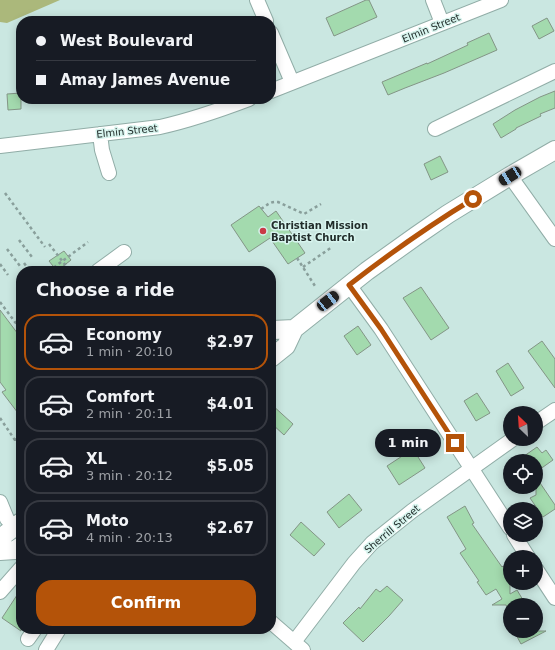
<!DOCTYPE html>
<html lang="en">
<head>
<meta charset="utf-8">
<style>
	:root { --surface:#171b24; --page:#242831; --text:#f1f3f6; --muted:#9ea1a6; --line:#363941; --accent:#b45309 }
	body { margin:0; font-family:"DejaVu Sans",sans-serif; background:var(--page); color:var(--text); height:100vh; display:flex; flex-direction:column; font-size:15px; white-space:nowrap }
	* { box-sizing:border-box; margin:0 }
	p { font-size:13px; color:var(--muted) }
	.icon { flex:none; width:22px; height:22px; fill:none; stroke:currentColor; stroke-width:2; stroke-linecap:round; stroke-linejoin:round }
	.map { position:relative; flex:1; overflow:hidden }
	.side { position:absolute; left:16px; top:266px; width:260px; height:368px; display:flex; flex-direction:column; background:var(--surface); border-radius:16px; box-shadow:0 2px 10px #0003 }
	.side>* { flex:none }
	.banner { position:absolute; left:16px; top:16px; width:260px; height:88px; border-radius:16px; box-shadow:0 2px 10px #0003; display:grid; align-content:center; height:88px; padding:0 20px; background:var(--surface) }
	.needle { width:26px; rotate:335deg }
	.buttons { position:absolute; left:503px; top:406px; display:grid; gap:8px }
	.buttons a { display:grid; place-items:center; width:40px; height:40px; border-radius:50%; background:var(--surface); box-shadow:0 2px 10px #0003; font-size:20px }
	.end { position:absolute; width:18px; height:18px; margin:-9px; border:5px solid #b45309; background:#fff; box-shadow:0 0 0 2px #fff }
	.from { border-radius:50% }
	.bubble { position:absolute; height:28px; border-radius:14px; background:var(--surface); box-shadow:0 2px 10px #0003; font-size:13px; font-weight:600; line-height:28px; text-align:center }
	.car { position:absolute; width:12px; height:24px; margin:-12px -6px; border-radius:5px; box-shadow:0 0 3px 1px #0007; background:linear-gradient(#222 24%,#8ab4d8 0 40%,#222 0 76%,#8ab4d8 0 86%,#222 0) }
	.banner b { display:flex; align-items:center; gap:14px; height:38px; font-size:15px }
	.banner b+b { border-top:1px solid var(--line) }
	.banner i { width:10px; height:10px; background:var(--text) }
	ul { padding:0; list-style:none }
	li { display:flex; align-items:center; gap:12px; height:56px; margin:0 8px 6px; padding:0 12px; border:2px solid var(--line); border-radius:16px }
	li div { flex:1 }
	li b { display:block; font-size:15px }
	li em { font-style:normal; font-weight:600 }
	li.on { border-color:var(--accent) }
	li>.icon { width:36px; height:36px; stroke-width:1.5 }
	h2 { padding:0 20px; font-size:18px; line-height:48px }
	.button { display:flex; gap:8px; margin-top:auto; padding:8px 20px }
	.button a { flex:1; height:46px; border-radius:16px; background:var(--accent); color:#fff; font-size:16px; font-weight:600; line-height:46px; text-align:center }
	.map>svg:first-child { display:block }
	.forest { fill:#abb87b }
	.building { fill:#a3daae; stroke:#839586 }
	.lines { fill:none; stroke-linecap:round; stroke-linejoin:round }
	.minor-casing { stroke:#91ada7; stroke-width:16 }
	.major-casing { stroke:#91ada7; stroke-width:20 }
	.path { stroke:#899f9b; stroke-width:2.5; stroke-dasharray:3 3; stroke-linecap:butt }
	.minor { stroke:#fff; stroke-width:14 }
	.major { stroke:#fff; stroke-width:18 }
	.route { stroke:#b45309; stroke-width:5 }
	.poi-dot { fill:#ca3a46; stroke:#d7f4ee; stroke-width:1.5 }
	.labels { text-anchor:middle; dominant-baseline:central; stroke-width:3; stroke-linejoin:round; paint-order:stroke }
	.street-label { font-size:10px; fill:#212c2a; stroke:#d7f4ee }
	.poi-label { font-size:10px; font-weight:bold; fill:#212c2a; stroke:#d7f4ee; text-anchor:start }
</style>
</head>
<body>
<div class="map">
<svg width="555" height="650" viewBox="0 0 555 650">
	<rect width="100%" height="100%" fill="#cae7e1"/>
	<path class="forest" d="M0,0H60L7,23L0,22Z"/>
	<path class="building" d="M366,0H369L377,17L334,36L326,18Z
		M547,18L554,31L539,39L532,26Z
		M489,33L497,50L444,73L405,88L388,95L382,82L427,63V64L468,45L467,43Z
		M555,91V108L540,114L541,116L516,128V129L501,138L493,124L515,110L540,97Z
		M21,93V109L8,110L7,94Z
		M440,156L448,172L431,180L424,164Z
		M259,206L268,217L276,211L305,253L288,264L270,238L249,252L231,225Z
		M64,251L71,260L57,271L49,261Z
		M421,287L449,328L431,340L403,298Z
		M0,310L21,338V417L2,392L6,390L0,382Z
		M358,326L371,345L357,355L344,336Z
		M542,341L555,359V388L528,351Z
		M508,363L524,388L511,396L496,371Z
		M477,393L490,413L476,421L464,401Z
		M271,404L293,424L284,435L271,423Z
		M537,447L542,453L546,450L553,460L536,472V461H517Z
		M413,449L425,468L399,485L387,466Z
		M536,477L555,505V509L543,517L530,498L536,495Z
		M349,494L362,510L339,528L327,512Z
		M465,506L474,523L472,524L502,567L503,566L510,576V594L517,590L526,605H510V612L506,605H492L502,599L496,589L486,595L477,582L479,581L460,553L466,549L447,517Z
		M301,522L325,544L314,556L290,535Z
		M387,586L403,600L389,616L363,642L343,623L359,607L360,609L376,589L380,592Z
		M21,589V631L2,618Z
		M514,631H546L521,644Z"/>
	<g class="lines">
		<g class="minor-casing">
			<path id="minor" d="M257,0L266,21
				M433,0L442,23
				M271,33L292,82
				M271,91L501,0
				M435,129L555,71
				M100,134L102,150L109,173
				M0,146L160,127C191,120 220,110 249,99
				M510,176L555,239
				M98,271L124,252
				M349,285L381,329L510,528
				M536,423L555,410
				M0,502L7,519L14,527
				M514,535L528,557
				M536,569L555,598
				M0,592L21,568
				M271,622L294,642L303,650
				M28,639L35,629
				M294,642L354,563L372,543L412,511L513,439
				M46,650L59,629"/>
		</g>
		<g class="major-casing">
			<path id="major" d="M271,332L273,330L294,329
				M271,358L286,346L294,329L367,271L416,236L448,214L510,176L555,150
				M0,549L3,536L21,522
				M0,551L15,550L21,546"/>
		</g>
		<path class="path" d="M5,193L45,247
			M261,209C267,205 271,201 278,202L304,214L321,204
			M19,240L32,257
			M49,244L70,271
			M7,249L20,266
			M297,258L315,286
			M24,263L30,271
			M0,264L8,275
			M303,267L332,247
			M49,271L88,242
			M0,302L21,330
			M0,418L21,449
			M15,440L21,436"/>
		<use href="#minor" class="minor"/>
		<use href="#major" class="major"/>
	</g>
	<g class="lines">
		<path class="route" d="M455,443L381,329L349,285C389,254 430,225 473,199"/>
	</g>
	<circle class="poi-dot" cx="263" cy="231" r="4"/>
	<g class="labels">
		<g class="street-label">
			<text transform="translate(431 28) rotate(-22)">Elmin Street</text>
			<text transform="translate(127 131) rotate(-6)">Elmin Street</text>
			<text transform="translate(392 529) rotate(-40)">Sherrill Street</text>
		</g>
		<g class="poi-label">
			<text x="271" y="225">Christian Mission<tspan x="271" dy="12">Baptist Church</tspan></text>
		</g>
	</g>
</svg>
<div class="buttons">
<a><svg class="needle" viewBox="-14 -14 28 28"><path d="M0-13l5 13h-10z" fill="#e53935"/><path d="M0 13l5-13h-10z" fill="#9ea1a6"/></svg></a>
<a><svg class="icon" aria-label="locate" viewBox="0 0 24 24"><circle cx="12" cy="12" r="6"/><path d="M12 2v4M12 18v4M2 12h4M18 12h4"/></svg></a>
<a><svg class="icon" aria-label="layers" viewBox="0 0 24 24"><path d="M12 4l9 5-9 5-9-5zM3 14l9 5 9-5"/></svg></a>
<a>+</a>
<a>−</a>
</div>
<i class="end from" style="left:473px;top:199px"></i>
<i class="end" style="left:455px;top:443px"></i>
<div class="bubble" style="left:375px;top:429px;width:66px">1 min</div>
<i class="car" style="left:510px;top:176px;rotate:238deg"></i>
<i class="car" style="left:328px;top:301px;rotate:52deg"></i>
<div class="banner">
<b><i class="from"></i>West Boulevard</b>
<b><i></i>Amay James Avenue</b>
</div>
<section class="side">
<h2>Choose a ride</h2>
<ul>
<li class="on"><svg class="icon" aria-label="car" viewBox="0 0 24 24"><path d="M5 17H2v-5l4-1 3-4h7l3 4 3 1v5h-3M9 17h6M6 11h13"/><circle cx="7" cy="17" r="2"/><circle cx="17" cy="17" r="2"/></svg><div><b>Economy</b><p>1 min · 20:10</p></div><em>$2.97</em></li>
<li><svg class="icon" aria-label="car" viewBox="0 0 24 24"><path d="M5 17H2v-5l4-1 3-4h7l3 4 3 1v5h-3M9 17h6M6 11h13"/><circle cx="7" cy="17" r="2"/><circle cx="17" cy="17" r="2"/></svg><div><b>Comfort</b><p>2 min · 20:11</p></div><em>$4.01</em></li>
<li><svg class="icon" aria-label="car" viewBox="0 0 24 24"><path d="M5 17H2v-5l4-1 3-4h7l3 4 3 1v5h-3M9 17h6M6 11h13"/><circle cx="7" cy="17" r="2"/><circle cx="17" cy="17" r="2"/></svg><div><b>XL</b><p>3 min · 20:12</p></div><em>$5.05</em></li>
<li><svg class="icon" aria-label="car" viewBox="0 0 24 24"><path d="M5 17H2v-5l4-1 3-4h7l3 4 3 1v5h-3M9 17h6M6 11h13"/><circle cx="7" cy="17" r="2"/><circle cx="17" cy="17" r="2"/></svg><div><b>Moto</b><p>4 min · 20:13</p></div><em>$2.67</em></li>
</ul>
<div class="button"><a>Confirm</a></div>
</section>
</div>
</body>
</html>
